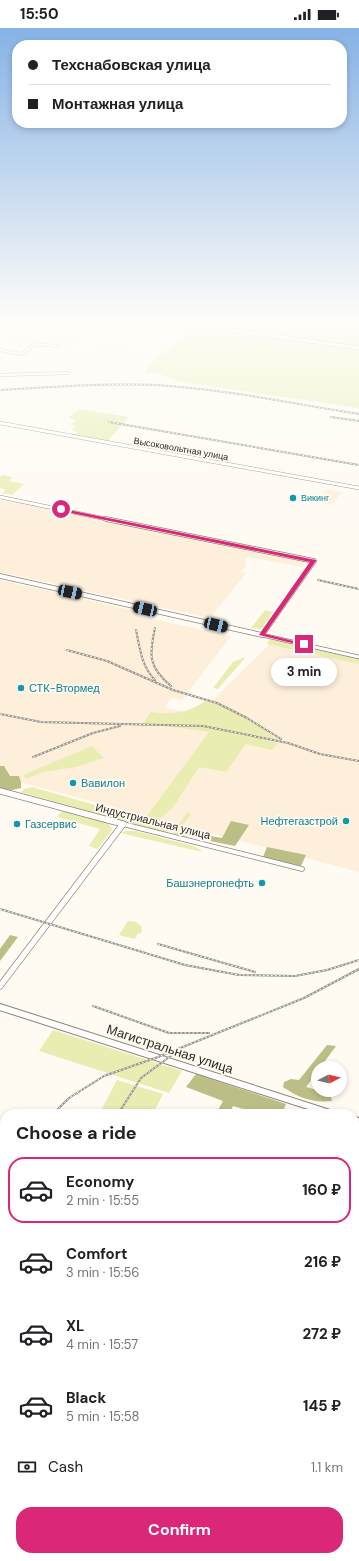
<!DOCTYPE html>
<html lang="en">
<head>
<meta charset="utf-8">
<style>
	:root { --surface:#fff; --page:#f2f2f2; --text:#202124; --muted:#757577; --line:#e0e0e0; --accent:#db2777 }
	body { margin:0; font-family:"DM Sans",sans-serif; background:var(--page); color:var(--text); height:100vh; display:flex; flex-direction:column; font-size:15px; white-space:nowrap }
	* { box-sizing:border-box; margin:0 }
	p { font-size:13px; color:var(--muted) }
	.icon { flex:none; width:22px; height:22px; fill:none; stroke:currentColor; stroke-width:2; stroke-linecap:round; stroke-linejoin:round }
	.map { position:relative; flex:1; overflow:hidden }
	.side { position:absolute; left:0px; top:1081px; width:359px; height:452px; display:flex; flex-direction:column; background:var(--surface); border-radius:16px 16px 0 0; box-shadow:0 2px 6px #0003 }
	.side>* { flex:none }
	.top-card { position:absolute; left:12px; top:12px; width:335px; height:88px; border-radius:16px; box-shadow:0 2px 6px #0003; display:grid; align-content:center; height:88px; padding:0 16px; background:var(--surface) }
	.needle { width:26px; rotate:83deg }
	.buttons { position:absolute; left:311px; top:1033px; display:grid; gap:8px }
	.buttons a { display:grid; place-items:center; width:36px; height:36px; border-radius:50%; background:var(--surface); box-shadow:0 2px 6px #0003; font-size:20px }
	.end { position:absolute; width:18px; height:18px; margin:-9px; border:5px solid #db2777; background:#fff; box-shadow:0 0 0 2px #fff }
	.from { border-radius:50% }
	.bubble { position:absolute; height:28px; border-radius:14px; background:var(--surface); box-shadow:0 2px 6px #0003; font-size:13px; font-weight:700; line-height:28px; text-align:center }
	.car { position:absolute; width:12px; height:24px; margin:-12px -6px; border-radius:5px; box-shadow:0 0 3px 1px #0007; background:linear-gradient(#222 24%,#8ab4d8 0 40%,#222 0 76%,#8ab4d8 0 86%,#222 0) }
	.top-card b { display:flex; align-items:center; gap:14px; height:38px; font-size:15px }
	.top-card b+b { border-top:1px solid var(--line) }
	.top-card i { width:10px; height:10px; background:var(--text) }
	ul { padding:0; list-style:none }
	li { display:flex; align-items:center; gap:12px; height:66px; margin:0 8px 6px; padding:0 8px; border:2px solid transparent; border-radius:16px }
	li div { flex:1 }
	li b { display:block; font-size:15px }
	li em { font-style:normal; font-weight:700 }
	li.selected { border-color:var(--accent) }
	li>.icon { width:36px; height:36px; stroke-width:1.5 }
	h2 { padding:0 16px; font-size:18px; line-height:48px }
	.pay { display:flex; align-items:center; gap:10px; height:44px; padding:0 16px; font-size:15px }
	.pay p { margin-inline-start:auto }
	.button { display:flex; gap:8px; margin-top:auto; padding:8px 16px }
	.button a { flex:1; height:46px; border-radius:16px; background:var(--accent); color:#fff; font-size:16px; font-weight:700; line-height:46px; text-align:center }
	.status { display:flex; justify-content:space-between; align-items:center; height:28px; padding:0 20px; background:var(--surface); direction:ltr }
	.status svg { height:11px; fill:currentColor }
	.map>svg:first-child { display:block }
	.built { fill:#fdefda }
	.education { fill:#fcecef }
	.green { fill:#e9edb2 }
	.forest { fill:#bcbf85 }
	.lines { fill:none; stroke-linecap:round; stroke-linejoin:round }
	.minor-far2-casing { stroke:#8e8271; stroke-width:3.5 }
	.minor-far1-casing { stroke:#8e8271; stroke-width:4.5 }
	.minor-casing { stroke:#8e8271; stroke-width:5.5 }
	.tertiary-far1-casing { stroke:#8e8271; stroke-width:4 }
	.tertiary-casing { stroke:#8e8271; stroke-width:5.5 }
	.secondary-casing { stroke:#8e8271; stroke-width:7 }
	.primary-far1-casing { stroke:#8e8271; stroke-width:8 }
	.primary-casing { stroke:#8e8271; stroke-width:10 }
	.minor-far2 { stroke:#fff; stroke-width:2.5 }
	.minor-far1 { stroke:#fff; stroke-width:3 }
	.minor { stroke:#fff; stroke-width:4 }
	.tertiary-far1 { stroke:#fff; stroke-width:3 }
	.tertiary { stroke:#fff; stroke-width:4 }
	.secondary { stroke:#fff; stroke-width:5.5 }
	.primary-far1 { stroke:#fff; stroke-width:6 }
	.primary { stroke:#fff; stroke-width:8 }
	.rail-far1-casing { stroke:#969189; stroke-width:2 }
	.rail-casing { stroke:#969189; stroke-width:3 }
	.rail-far1 { stroke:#fffaf2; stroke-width:1; stroke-dasharray:2; stroke-linecap:butt }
	.rail { stroke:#fffaf2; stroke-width:1.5; stroke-dasharray:4.5; stroke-linecap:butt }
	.route { fill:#db2777 }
	.culture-dot { fill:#0f9aa8; stroke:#fffaf2; stroke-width:1.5 }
	.labels { text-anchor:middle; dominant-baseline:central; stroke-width:3.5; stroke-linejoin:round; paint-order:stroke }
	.far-street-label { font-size:9px; fill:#2e2922; stroke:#fffaf2 }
	.far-culture-label { font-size:9px; fill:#0d838f; stroke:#fffaf2; text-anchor:start }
	.culture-label { font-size:11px; fill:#0d838f; stroke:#fffaf2; text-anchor:start }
	.street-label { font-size:11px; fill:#2e2922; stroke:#fffaf2 }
	.near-street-label { font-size:13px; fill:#2e2922; stroke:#fffaf2 }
</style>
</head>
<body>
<div class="status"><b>15:50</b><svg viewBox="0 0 49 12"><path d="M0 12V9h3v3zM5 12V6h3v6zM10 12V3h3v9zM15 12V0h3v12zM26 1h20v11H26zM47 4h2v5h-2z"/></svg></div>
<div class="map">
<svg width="359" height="1533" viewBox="0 0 359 1533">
	<rect width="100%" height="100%" fill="#fffaf2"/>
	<path class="built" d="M326,461L342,464L332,477L316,474Z
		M0,472L307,531L303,539L248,529L245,531L246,538L240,544L246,545L210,590L0,544Z
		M0,552L140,584L138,588L231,608L182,672L170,670L165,680L199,686L276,610L359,629V844L0,749Z"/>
	<path class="education" d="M29,293H45L95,300L70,319L53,316L55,315L50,314L35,315L4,310Z
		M101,318L128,319L125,322L131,323L119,332L114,331L112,333L87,329Z"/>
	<path class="green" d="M200,293H359V380L179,354L158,345H145L147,339L193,300Z
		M79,381L129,389L108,413L73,407L77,404L72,402L76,398L70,397L76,392L68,390Z
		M2,447L13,449L9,453L24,456L12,467L2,465L6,462L0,460V449Z
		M265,582L273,584L261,601L251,600Z
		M270,611L359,631V636L267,616Z
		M243,630H245L218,661L213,660L233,634Z
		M206,673C234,677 257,698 280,713L260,711L278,715L272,722L246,716L226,744L199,739L172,781L159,791L170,798L165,805L21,764L24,761L32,759L130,787L146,789L209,704L157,697L141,699L151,684C175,687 186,685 206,673Z
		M92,718L104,730L76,739L43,744L26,751L23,747Z
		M65,783L108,795L111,799L112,802L97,821L89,818L100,801L57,789L61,784Z
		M187,784L191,786L179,802L191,806L186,809L173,807V805Z
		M126,803H136L193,818L198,820L202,824L120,805Z
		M128,893L136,894L141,898L142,902L140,906L138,905L136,908L137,909L134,911L119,907Z
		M53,1002L182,1043L169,1065L39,1023Z
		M117,1052L163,1066L153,1086H99Z"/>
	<path class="forest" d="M0,738H4L10,748H19L21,754V760L12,762L0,761Z
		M231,793L249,797L235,818L210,813V808L222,810Z
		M267,819L306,827L301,838L263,829Z
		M10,907L18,909L0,933V921Z
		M327,1017L336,1018L320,1040H318V1043L306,1059L317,1062L331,1069L332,1073C312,1075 299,1070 283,1059L284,1054L291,1051L299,1052Z
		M196,1046L286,1076L282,1086H263L233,1078L229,1086H216L223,1073L186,1059Z"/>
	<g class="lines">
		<g class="minor-far2-casing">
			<path id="minor-far2" d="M0,322L22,326L35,316L57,318
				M0,347L68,345"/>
		</g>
		<g class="minor-far1-casing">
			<path id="minor-far1" d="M262,607L359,629"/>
		</g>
		<g class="minor-casing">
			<path id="minor" d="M123,796L302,841"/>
		</g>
		<g class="tertiary-far1-casing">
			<path id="tertiary-far1" d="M165,293L359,320
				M0,395L359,460
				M0,469L111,492"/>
		</g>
		<g class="tertiary-casing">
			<path id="tertiary" d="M0,548L262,607L314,533L106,491"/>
		</g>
		<g class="secondary-casing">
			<path id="secondary" d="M0,763L123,796L0,958"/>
		</g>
		<g class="primary-far1-casing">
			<path id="primary-far1" d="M0,979L333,1086"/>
		</g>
		<g class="primary-casing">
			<path id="primary" d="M354,1093L359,1094"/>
		</g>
		<use href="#minor-far2" class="minor-far2"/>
		<use href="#minor-far1" class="minor-far1"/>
		<use href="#minor" class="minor"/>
		<use href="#tertiary-far1" class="tertiary-far1"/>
		<use href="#tertiary" class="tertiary"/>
		<use href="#secondary" class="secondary"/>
		<use href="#primary-far1" class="primary-far1"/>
		<use href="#primary" class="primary"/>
		<g class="rail-far1-casing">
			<path id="rail-far1" d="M0,362C56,359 113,354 170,358C233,363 296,376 359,386
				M331,389L359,393
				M109,394L359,437
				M318,552L359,561
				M155,600C149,627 148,639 171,658
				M136,602C140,620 141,638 155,652
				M67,622L107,633L173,662L217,675L247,690L281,711
				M0,686L41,694L203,698L288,715L320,726L359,733
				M33,729L93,705L120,698
				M0,881L185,937L239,947L295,948L327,942L359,932
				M158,916L255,944
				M93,978L169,1005H209
				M53,1086L69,1070L104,1048L158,1029L304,970L359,941
				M118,1086L141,1050L172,1027"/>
		</g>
		<g class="rail-casing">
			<path id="rail" d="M0,1165L5,1157
				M0,1177L5,1170
				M0,1299L5,1285"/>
		</g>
		<use href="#rail-far1" class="rail-far1"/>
		<use href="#rail" class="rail"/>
	</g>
	<linearGradient id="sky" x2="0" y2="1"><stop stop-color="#86b2e5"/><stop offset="0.58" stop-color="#fffdf9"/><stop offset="1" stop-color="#fffdf9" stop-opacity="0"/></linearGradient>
	<rect width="359" height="507" fill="url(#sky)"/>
	<path class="route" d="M59,480L316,532V533L265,606L306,616L304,618L259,607L310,534L61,483Z"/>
	<g class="culture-dot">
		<circle cx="293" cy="470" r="4"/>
		<circle cx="21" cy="660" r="4"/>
		<circle cx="73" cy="755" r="4"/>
		<circle cx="346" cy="793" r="4"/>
		<circle cx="17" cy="796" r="4"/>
		<circle cx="262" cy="855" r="4"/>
	</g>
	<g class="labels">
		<g class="far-street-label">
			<text transform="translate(181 421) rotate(10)">Высоковольтная улица</text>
		</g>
		<g class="far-culture-label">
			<text x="301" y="470">Викинг</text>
		</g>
		<g class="culture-label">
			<text x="29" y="660">СТК-Втормед</text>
			<text x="81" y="755">Вавилон</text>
			<text x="338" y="793" text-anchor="end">Нефтегазстрой</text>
			<text x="25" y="796">Газсервис</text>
			<text x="254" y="855" text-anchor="end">Башэнергонефть</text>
		</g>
		<g class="street-label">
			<text transform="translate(153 793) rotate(14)">Индустриальная улица</text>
		</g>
		<g class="near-street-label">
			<text transform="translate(170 1021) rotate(18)">Магистральная улица</text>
		</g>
	</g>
</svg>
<div class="buttons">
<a><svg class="needle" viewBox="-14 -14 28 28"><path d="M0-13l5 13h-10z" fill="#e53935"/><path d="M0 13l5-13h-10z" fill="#757577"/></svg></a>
</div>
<i class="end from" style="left:61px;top:481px"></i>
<i class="end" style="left:304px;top:616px"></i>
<div class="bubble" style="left:271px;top:630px;width:66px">3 min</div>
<i class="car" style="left:70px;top:564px;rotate:102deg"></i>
<i class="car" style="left:145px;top:581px;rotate:283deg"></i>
<i class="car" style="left:216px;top:597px;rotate:103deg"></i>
<div class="top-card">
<b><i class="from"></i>Техснабовская улица</b>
<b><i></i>Монтажная улица</b>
</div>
<section class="side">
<h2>Choose a ride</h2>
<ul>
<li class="selected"><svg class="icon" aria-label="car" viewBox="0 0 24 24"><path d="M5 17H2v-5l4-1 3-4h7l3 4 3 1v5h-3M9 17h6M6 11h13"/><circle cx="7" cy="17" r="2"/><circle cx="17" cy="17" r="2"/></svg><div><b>Economy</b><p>2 min · 15:55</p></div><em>160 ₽</em></li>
<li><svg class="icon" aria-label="car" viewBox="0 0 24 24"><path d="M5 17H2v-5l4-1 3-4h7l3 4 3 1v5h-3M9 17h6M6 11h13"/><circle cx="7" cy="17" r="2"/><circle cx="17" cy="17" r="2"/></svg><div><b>Comfort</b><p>3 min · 15:56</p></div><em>216 ₽</em></li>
<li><svg class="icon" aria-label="car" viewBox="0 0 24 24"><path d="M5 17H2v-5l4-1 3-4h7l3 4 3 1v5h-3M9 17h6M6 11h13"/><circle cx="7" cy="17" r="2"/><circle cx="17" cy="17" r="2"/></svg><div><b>XL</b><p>4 min · 15:57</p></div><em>272 ₽</em></li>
<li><svg class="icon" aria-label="car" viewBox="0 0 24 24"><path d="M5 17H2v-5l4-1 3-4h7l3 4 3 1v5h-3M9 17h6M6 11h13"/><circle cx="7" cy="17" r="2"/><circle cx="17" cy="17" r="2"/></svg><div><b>Black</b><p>5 min · 15:58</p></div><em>145 ₽</em></li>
</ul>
<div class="pay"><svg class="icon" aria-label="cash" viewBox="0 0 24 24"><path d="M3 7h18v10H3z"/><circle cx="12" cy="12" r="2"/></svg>Cash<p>1.1 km</p></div>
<div class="button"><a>Confirm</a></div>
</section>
</div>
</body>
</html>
